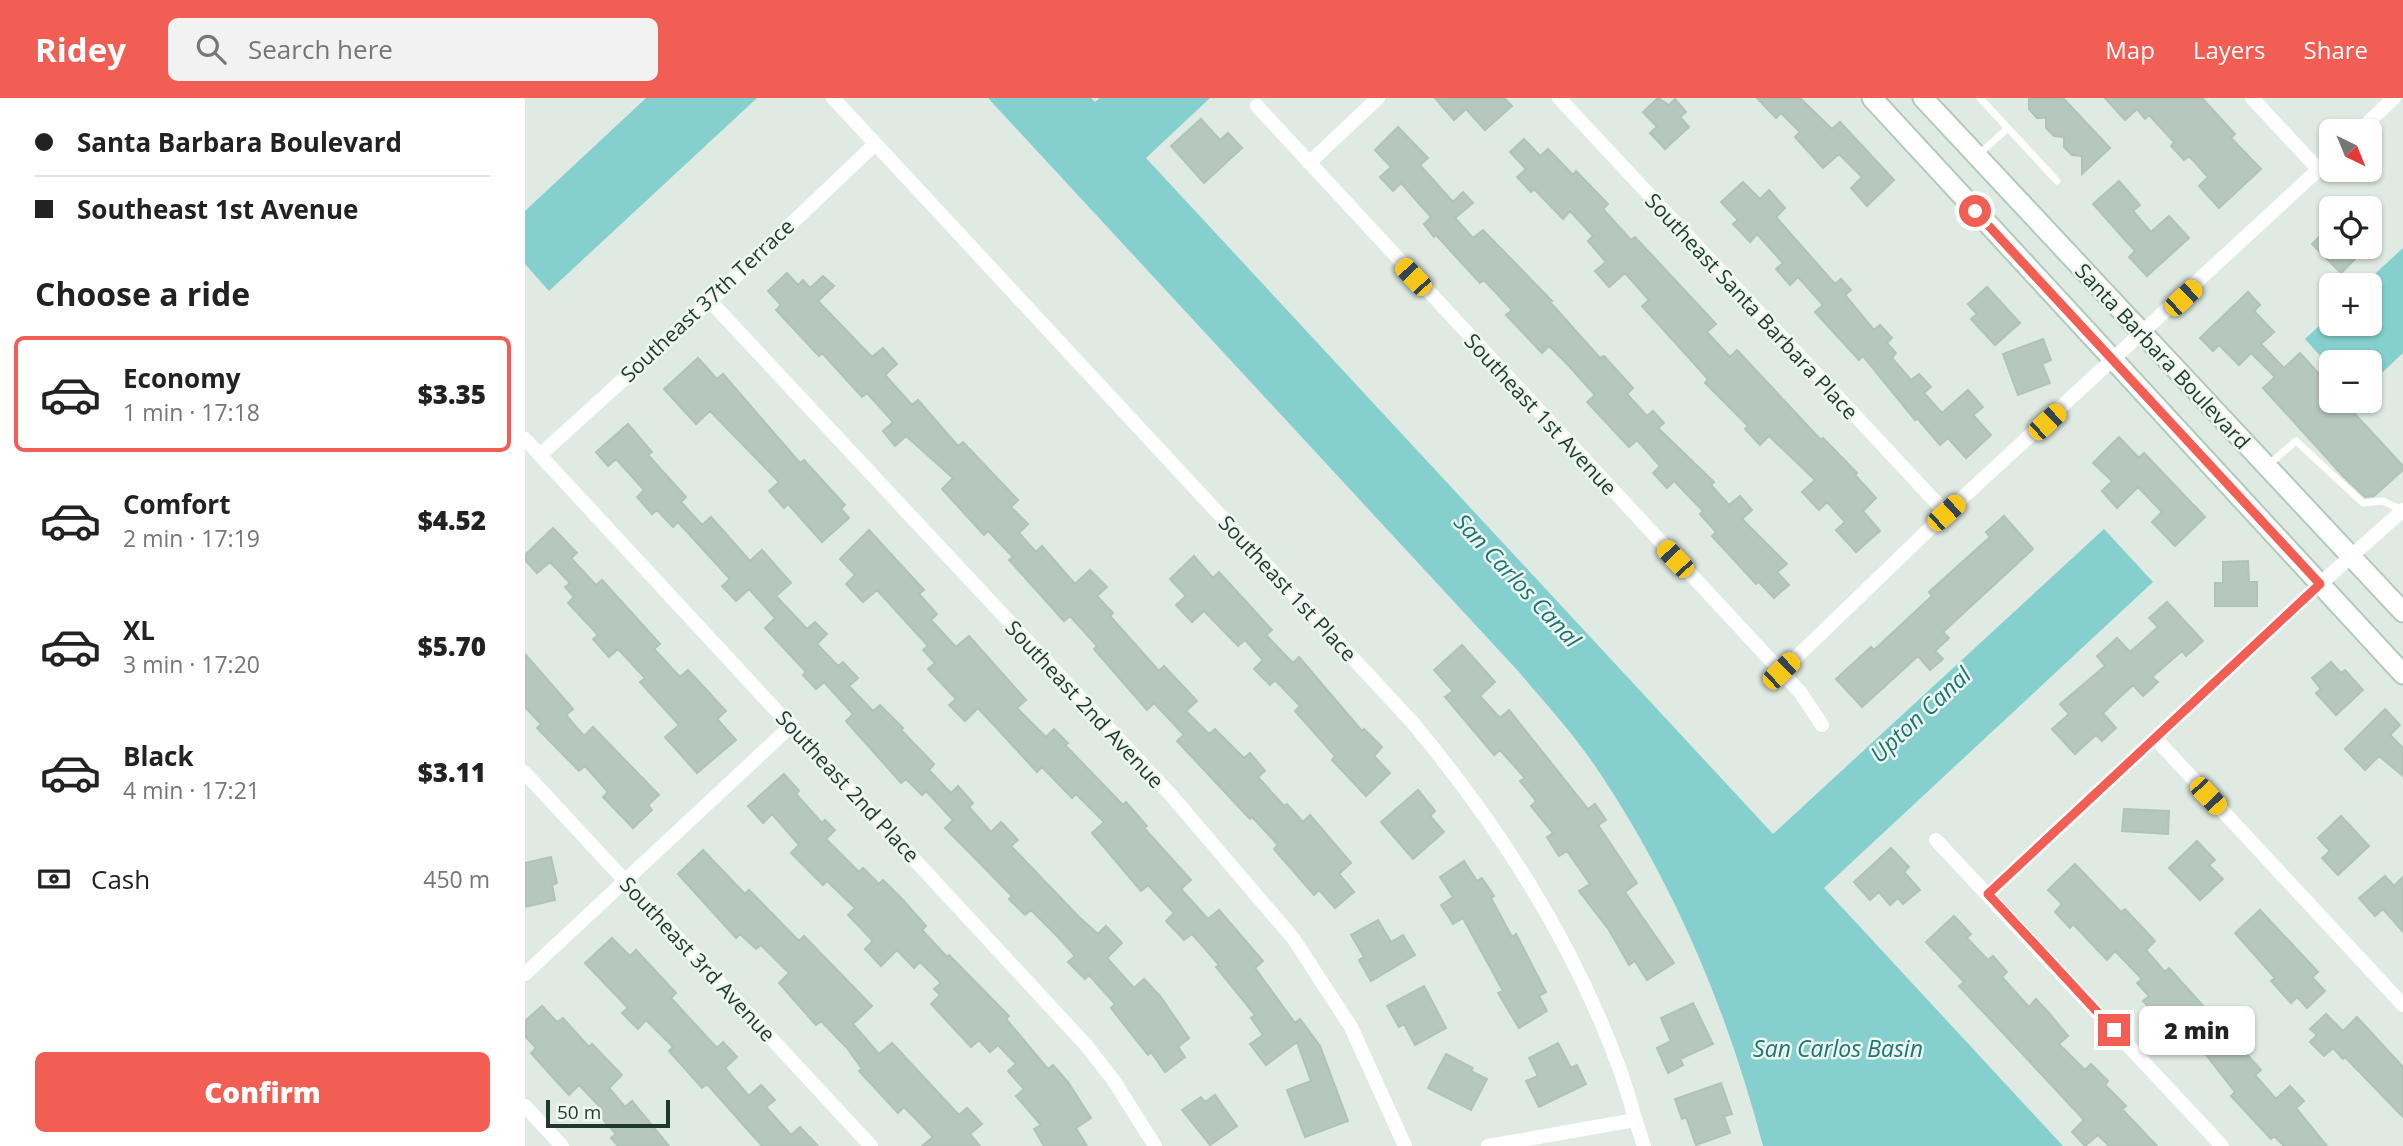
<!DOCTYPE html>
<html lang="en">
<head>
<meta charset="utf-8">
<style>
	:root { --surface:#fff; --page:#f2f2f2; --text:#222; --muted:#767676; --line:#e0e0e0; --accent:#f25e53 }
	body { margin:0; font-family:"Open Sans",sans-serif; background:var(--page); color:var(--text); height:100vh; display:flex; flex-direction:column; font-size:26px; white-space:nowrap }
	* { box-sizing:border-box; margin:0 }
	p { font-size:23px; color:var(--muted) }
	.icon { flex:none; width:38px; height:38px; fill:none; stroke:currentColor; stroke-width:2; stroke-linecap:round; stroke-linejoin:round }
	.map { position:relative; flex:1; overflow:hidden }
	.sheet { display:flex; flex-direction:column; background:var(--surface); width:525px }
	.sheet>* { flex:none }
	.guide { display:grid; align-content:center; height:154px; padding:0 35px; background:var(--surface) }
	.needle { width:46px; rotate:137deg }
	.buttons { position:absolute; left:1794px; top:21px; display:grid; gap:14px }
	.buttons a { display:grid; place-items:center; width:63px; height:63px; border-radius:10px; background:var(--surface); box-shadow:0 2px 5px #0004; font-size:35px }
	.scale { position:absolute; left:21px; bottom:18px; width:124px; box-sizing:border-box; padding-left:7px; border:4px solid #1f392e; border-top:0; font-size:19px; line-height:24px; white-space:nowrap; color:#1f392e; -webkit-text-stroke:5px #eef7f1; paint-order:stroke }
	.end { position:absolute; width:32px; height:32px; margin:-16px; border:9px solid #f25e53; background:#fff; box-shadow:0 0 0 4px #fff }
	.from { border-radius:50% }
	.bubble { position:absolute; height:49px; border-radius:10px; background:var(--surface); box-shadow:0 2px 5px #0004; font-size:23px; font-weight:800; line-height:49px; text-align:center }
	.car { position:absolute; width:21px; height:42px; margin:-21px -10px; border-radius:9px; box-shadow:0 0 5px 2px #0007; background:linear-gradient(#f5c518 24%,#345 0 40%,#f5c518 0 76%,#345 0 86%,#f5c518 0) }
	.guide b { display:flex; align-items:center; gap:24px; height:66px; font-size:26px }
	.guide b+b { border-top:2px solid var(--line) }
	.guide i { width:18px; height:18px; background:var(--text) }
	ul { padding:0; list-style:none }
	li { display:flex; align-items:center; gap:21px; height:116px; margin:0 14px 10px; padding:0 21px; border:4px solid transparent; border-radius:10px }
	li div { flex:1 }
	li b { display:block; font-size:26px }
	li em { font-style:normal; font-weight:800 }
	li.selected { border-color:var(--accent) }
	li>.icon { width:63px; height:63px; stroke-width:1.5 }
	h2 { padding:0 35px; font-size:32px; line-height:84px }
	.pay { display:flex; align-items:center; gap:18px; height:77px; padding:0 35px; font-size:26px }
	.pay p { margin-inline-start:auto }
	.action { display:flex; gap:14px; margin-top:auto; padding:14px 35px }
	.action a { flex:1; height:80px; border-radius:10px; background:var(--accent); color:#fff; font-size:28px; font-weight:800; line-height:80px; text-align:center }
	header { display:flex; align-items:center; gap:42px; box-sizing:border-box; height:98px; padding:0 35px; background:var(--accent); color:#fff }
	header strong { font-size:33px }
	nav { display:flex; gap:38px; margin-inline-start:auto; font-size:24px }
	.search { width:490px; height:63px; background:var(--page); display:flex; align-items:center; gap:18px; box-sizing:border-box; padding:0 24px; border-radius:10px; color:var(--muted); font-size:26px }
	main { display:flex; flex:1; min-height:0 }
	.map>svg:first-child { display:block }
	.water { fill:#85d0ce }
	.building { fill:#b6c7be; stroke:#b1c3b8; stroke-width:2 }
	.lines { fill:none; stroke-linecap:round; stroke-linejoin:round }
	.secondary-casing { stroke:#b1cabc; stroke-width:23 }
	.service { stroke:#fff; stroke-width:7 }
	.minor { stroke:#fff; stroke-width:14 }
	.secondary { stroke:#fff; stroke-width:19 }
	.route { stroke:#f25e53; stroke-width:9 }
	.labels { text-anchor:middle; dominant-baseline:central; stroke-width:5; stroke-linejoin:round; paint-order:stroke }
	.street-label { font-size:21px; fill:#1f392e; stroke:#eef7f1 }
	.water-label { font-size:23px; font-style:italic; fill:#1a7573; stroke:#eef7f1 }
</style>
</head>
<body>
<header>
<strong>Ridey</strong>
<div class="search"><svg class="icon" aria-label="search" viewBox="0 0 24 24"><circle cx="10" cy="10" r="6"/><path d="M15 15l6 6"/></svg>Search here</div>
<nav><a>Map</a><a>Layers</a><a>Share</a></nav>
</header>
<main>
<section class="sheet">
<div class="guide">
<b><i class="from"></i>Santa Barbara Boulevard</b>
<b><i></i>Southeast 1st Avenue</b>
</div>
<h2>Choose a ride</h2>
<ul>
<li class="selected"><svg class="icon" aria-label="car" viewBox="0 0 24 24"><path d="M5 17H2v-5l4-1 3-4h7l3 4 3 1v5h-3M9 17h6M6 11h13"/><circle cx="7" cy="17" r="2"/><circle cx="17" cy="17" r="2"/></svg><div><b>Economy</b><p>1 min · 17:18</p></div><em>$3.35</em></li>
<li><svg class="icon" aria-label="car" viewBox="0 0 24 24"><path d="M5 17H2v-5l4-1 3-4h7l3 4 3 1v5h-3M9 17h6M6 11h13"/><circle cx="7" cy="17" r="2"/><circle cx="17" cy="17" r="2"/></svg><div><b>Comfort</b><p>2 min · 17:19</p></div><em>$4.52</em></li>
<li><svg class="icon" aria-label="car" viewBox="0 0 24 24"><path d="M5 17H2v-5l4-1 3-4h7l3 4 3 1v5h-3M9 17h6M6 11h13"/><circle cx="7" cy="17" r="2"/><circle cx="17" cy="17" r="2"/></svg><div><b>XL</b><p>3 min · 17:20</p></div><em>$5.70</em></li>
<li><svg class="icon" aria-label="car" viewBox="0 0 24 24"><path d="M5 17H2v-5l4-1 3-4h7l3 4 3 1v5h-3M9 17h6M6 11h13"/><circle cx="7" cy="17" r="2"/><circle cx="17" cy="17" r="2"/></svg><div><b>Black</b><p>4 min · 17:21</p></div><em>$3.11</em></li>
</ul>
<div class="pay"><svg class="icon" aria-label="cash" viewBox="0 0 24 24"><path d="M3 7h18v10H3z"/><circle cx="12" cy="12" r="2"/></svg>Cash<p>450 m</p></div>
<div class="action"><a>Confirm</a></div>
</section>
<div class="map">
<svg width="1878" height="1048" viewBox="0 0 1878 1048">
	<rect width="100%" height="100%" fill="#deeae2"/>
	<path class="water" d="M121,0H232L24,193L0,166V113Z
		M463,0H566L570,4L575,0H685L621,60L1248,736L1579,431L1628,484L1299,790L1538,1048H1238C1203,913 1147,780 1068,665C1046,633 1019,604 994,574Z
		M1878,150V255L1845,286L1844,264H1806V270L1780,241L1806,217V226H1844V187H1838Z"/>
	<path class="building" d="M910,0H979L987,8L960,32L941,11L929,22Z
		M1133,0L1144,7L1150,1L1161,14L1155,19L1164,29L1140,51L1125,35L1132,29L1118,14Z
		M1232,0H1275L1307,31L1315,24L1369,82L1342,108L1326,90L1337,79L1314,56L1298,70L1270,39L1275,34L1256,15L1251,20Z
		M1504,0H1538L1585,50L1557,76V58L1547,57L1539,49V39L1529,38L1521,30V20H1512L1504,11Z
		M1580,0H1677L1710,36L1706,40L1736,71L1694,110L1674,88L1683,79L1664,58L1659,62L1646,48L1649,44L1624,17L1620,21L1612,11L1600,22Z
		M676,21L695,42L703,35L717,50L679,85L646,48Z
		M873,29L903,60L895,67L928,104L938,94L948,105L930,120L948,140L958,132L1027,203L1025,204L1075,260L1079,258L1108,290L1102,296L1122,318L1128,313L1139,325L1133,330L1189,384L1186,387L1204,407L1215,398L1227,412L1217,421L1262,466L1252,474L1264,487L1249,500L1234,484L1231,486L1187,438L1191,434L1175,416L1178,413L1149,383L1142,390L1128,375L1135,368L1112,342L1104,349L1062,304L1070,297L1043,267L1024,248L1017,255L981,217L987,212L959,182L955,185L911,137L909,139L899,126L906,119L876,85L868,93L855,79L866,69L850,52Z
		M999,41L1015,58L1023,51L1048,77L1051,73L1083,106L1078,111L1106,142L1110,139L1191,226L1182,234L1205,259L1212,252L1296,342L1298,340L1332,375L1330,377L1351,400L1338,413L1355,433L1331,454L1311,432L1320,424L1302,404L1294,412L1277,394L1290,382L1244,338L1235,347L1220,331L1223,328L1180,285L1183,281L1117,208L1124,202L1100,175L1084,189L1070,173L1081,164L1063,143L1068,138L1045,113L1038,121L1009,91L1006,94L992,79L1001,71L985,54Z
		M1594,83L1615,107L1608,113L1626,134L1644,118L1664,140L1622,178L1604,159L1610,153L1568,106Z
		M1218,84L1235,101L1244,92L1260,110L1251,119L1310,186L1316,181L1326,192L1320,197L1349,232L1355,227L1367,240L1362,245L1371,255L1367,260L1386,282L1394,276L1406,289L1399,295L1417,315L1443,292L1458,309L1448,317L1466,337L1441,360L1423,340L1415,347L1392,320L1390,322L1338,258L1334,262L1290,214L1298,207L1273,179L1265,187L1251,171L1258,165L1232,136L1225,144L1208,126L1213,122L1196,104Z
		M1806,127V149H1842L1816,175L1787,146Z
		M262,175L273,187L278,182L285,190L298,178L309,188L293,203L347,259L358,250L372,266L360,277L387,307L393,302L433,348L438,344L493,402L486,409L503,426L494,435L511,454L517,448L550,486L565,472L582,489L572,498L588,515L585,518L634,573L639,568L672,603L661,613L684,636L690,631L719,660L725,655L740,673L733,679L759,708L762,706L778,724L785,717L826,765L814,776L829,794L810,810L794,792L789,797L749,751L753,747L727,719L725,721L652,643L659,637L629,605L622,612L569,551L572,548L545,518L539,523L484,462L488,459L463,433L459,437L417,391L428,380L381,338L370,348L358,333L368,324L342,295L337,299L297,255L294,258L251,212L256,207L243,193Z
		M1462,189L1495,225L1470,247L1446,221L1452,216L1443,206Z
		M1723,194L1735,207L1729,213L1749,234L1736,246L1759,270L1775,255L1806,289V303H1818L1878,368V372L1849,398L1840,399L1819,379L1738,290L1750,279L1726,255L1714,267L1694,247L1688,253L1675,240Z
		M1518,241L1526,262L1517,266L1525,285L1493,297L1478,256Z
		M173,260L192,281L198,276L275,365L279,362L320,407L316,411L324,420L297,444L263,406L259,410L244,393L254,384L185,313L171,326L139,291Z
		M103,326L127,354L123,357L161,399L156,404L177,427L186,419L225,463L237,452L266,485L251,498L282,531L290,524L302,536L292,546L313,568L318,564L333,580L324,588L348,613L355,607L378,630L376,632L409,666L404,672L426,695L433,688L448,705L444,709L466,734L476,724L493,742L486,748L554,819L573,836L581,828L597,845L582,860L609,890L619,881L635,898L664,940L653,949L660,959L640,974L626,954L623,957L586,910L590,906L564,877L560,881L543,864L550,858L533,839L506,812L500,817L484,801L487,798L420,730L428,722L401,693L397,697L381,681L376,685L321,623L328,616L299,584L291,591L278,577L281,574L240,530L250,520L224,491L211,503L197,488L205,481L153,424L148,429L132,412L127,416L112,399L119,392L91,361L83,368L71,354Z
		M1594,339L1614,360L1619,355L1680,419L1650,448L1627,424L1637,414L1613,389L1592,410L1577,393L1587,383L1568,365Z
		M1479,418L1508,451L1418,534L1424,540L1410,553L1418,561L1405,572L1393,558L1337,609L1311,581L1346,549L1349,552L1407,498L1404,494L1465,439L1461,434Z
		M28,430L52,455L46,460L71,487L77,482L135,546L129,551L155,579L163,572L201,613L192,621L211,642L172,675L140,639L154,627L115,584L120,580L93,551L84,559L68,541L73,537L43,505L49,499L40,489L45,485L25,464L12,475L0,462V457Z
		M344,432L399,492L394,496L412,516L406,522L431,549L444,538L501,602L492,610L521,639L529,631L543,645L540,647L598,707L601,704L622,728L619,730L666,782L656,791L683,821L694,812L738,863L730,870L770,925L775,921L795,948L823,1023L780,1039L762,992L786,983L772,944L741,967L725,946L738,937L726,920L730,917L691,869L694,867L667,836L659,842L641,823L649,815L623,787L616,793L567,735L579,724L551,696L547,700L517,669L512,674L453,610L440,623L424,607L431,601L403,571L410,565L398,552L403,548L352,492L338,504L321,486L330,477L315,461Z
		M669,458L688,480L694,474L747,532L741,537L768,565L774,559L837,633L839,631L857,649L849,658L865,675L841,698L807,662L810,658L770,613L775,608L750,582L745,587L729,571L738,562L720,542L713,548L679,513L667,524L651,507L661,498L645,481Z
		M1723,463L1724,484H1732V508H1690V485H1698V464Z
		M1642,504L1678,543L1661,558L1657,553L1627,579L1633,584L1618,598L1608,587L1578,615L1591,630L1577,643L1571,637L1550,656L1527,631L1544,616L1535,606L1580,568L1572,558L1592,540L1605,554L1633,529L1624,520Z
		M937,547L970,584L955,598L975,620L984,612L1063,711L1070,706L1081,722L1073,727L1112,785L1100,794L1149,865L1122,882L1110,863L1104,867L1084,832L1054,793L1065,786L1042,753L1034,758L1022,739L1028,735L1006,708L1011,703L995,683L1000,680L975,652L969,657L920,599L928,593L909,572Z
		M0,556L48,611L41,617L59,638L68,629L134,697L123,707L127,712L108,730L78,699L83,694L60,668L54,673L12,630L16,626L0,609Z
		M1806,564L1816,575L1820,572L1838,592L1811,617L1791,595L1796,591L1787,580Z
		M1860,611L1875,627L1865,637L1878,650V678L1854,658L1840,672L1820,651Z
		M259,676L274,693L271,696L297,725L300,722L310,732L301,741L334,774L338,770L354,786L358,782L378,802L401,828L397,832L422,859L424,857L484,918L481,921L523,971L528,967L543,984L566,1020L551,1030L562,1048H519L509,1031L516,1027L491,998L499,991L483,973L491,966L473,947L465,954L454,942L446,949L406,906L415,897L409,891L416,885L395,864L389,870L372,852L356,868L340,851L348,843L323,817L330,810L302,783L298,787L266,755L274,747L247,716L238,725L223,708Z
		M893,692L910,713L905,718L919,734L888,761L856,724Z
		M1599,711L1644,713L1643,736L1597,733Z
		M1816,718L1844,748L1813,777L1797,760L1805,753L1793,740Z
		M1672,743L1690,762L1684,767L1698,781L1675,802L1644,770Z
		M1366,750L1384,769L1379,774L1395,792L1378,806L1373,800L1365,807L1354,794L1345,802L1329,784Z
		M178,752L220,796L224,792L274,843L279,838L347,908L328,926L354,956L367,945L434,1017L442,1010L457,1026L445,1036L455,1048H397L408,1039L379,1009L373,1015L334,973L337,971L322,950L296,923L291,927L254,885L264,875L236,847L231,851L215,836L211,840L153,776Z
		M26,759L32,785L27,787L30,802L0,809V765Z
		M939,763L952,783L957,780L969,798L966,800L987,839L991,836L1021,894L1014,898L1022,913L994,930L973,895L978,893L938,820L928,826L916,807L928,799L915,779Z
		M1550,766L1596,814L1600,811L1630,843L1621,852L1640,874L1644,870L1736,972L1730,977L1751,1001L1765,988L1779,1003L1771,1010L1802,1048H1759L1749,1038L1746,1041L1706,998L1710,994L1667,939L1659,946L1618,903L1624,898L1612,885L1617,881L1590,853L1582,862L1548,826L1545,830L1530,814L1537,806L1523,792Z
		M1860,778L1869,788L1878,779V834L1858,811L1850,818L1834,800Z
		M1735,812L1793,874L1787,879L1800,893L1782,910L1772,899L1766,905L1746,883L1750,880L1710,835Z
		M1429,818L1446,836L1442,840L1463,862L1468,858L1482,874L1477,879L1504,909L1511,901L1524,915L1543,938L1534,946L1560,972L1566,966L1583,983L1580,987L1601,1008L1597,1011L1632,1048H1584L1573,1037L1560,1048L1547,1034L1559,1022L1434,888L1439,884L1401,844Z
		M853,822L866,844L878,837L890,857L846,883L834,862L839,859L826,837Z
		M87,840L105,858L111,852L151,895L146,900L192,950L198,944L212,959L200,970L224,998L236,987L250,1002L241,1009L266,1037L275,1029L293,1048H237L182,986L177,990L144,953L148,949L121,922L113,931L97,915L103,910L60,865Z
		M899,888L921,930L890,947L879,926L874,929L862,908Z
		M1168,905L1188,946L1155,961L1158,967L1143,975L1132,950L1146,943L1136,920Z
		M17,908L32,924L38,920L64,949L67,946L97,977L84,990L100,1009L107,1003L144,1048H93L86,1040L91,1036L74,1017L79,1013L54,987L44,997L32,984L6,955L11,950L0,938V923Z
		M1801,916L1818,933L1832,919L1878,969V1019L1820,959L1818,961L1808,950L1799,958L1785,944L1792,937L1785,931Z
		M1033,945L1046,970L1052,967L1061,986L1014,1009L1001,983L1013,978L1004,960Z
		M921,956L948,970L946,973L962,981L946,1012L903,990Z
		M1196,985L1207,1016L1199,1018L1205,1035L1171,1047L1161,1019L1157,1021L1150,1001Z
		M690,997L712,1028L685,1047L657,1012L676,999L680,1004Z"/>
	<g class="lines">
		<g class="secondary-casing">
			<path id="secondary" d="M1347,0L1878,576
				M1398,0L1878,514"/>
		</g>
		<path class="service" d="M1455,0L1532,83
			M1453,57L1483,30
			M1743,367L1771,343L1838,405L1858,403L1877,412"/>
		<path class="minor" d="M308,0L888,625C975,730 1048,843 1095,972C1104,997 1110,1023 1119,1048
			M1034,0L1421,415
			M1727,0L1794,72
			M732,8L1275,594L1297,627
			M1834,33L1869,0
			M784,65L853,0
			M185,203L645,696L768,840L826,929L880,1048
			M0,341L561,947L589,983L630,1048
			M15,357L185,203L349,47
			M1256,574L1421,415L1806,60
			M1630,640L1878,907
			M0,675L346,1048
			M1411,742L1697,1048
			M1463,796L1795,486L1878,412
			M0,876L267,627
			M0,1008L37,1048
			M963,1048L1110,1022"/>
		<use href="#secondary" class="secondary"/>
	</g>
	<g class="lines">
		<path class="route" d="M1450,113L1795,486L1463,796L1589,932"/>
	</g>
	<g class="labels">
		<g class="street-label">
			<text transform="translate(182 202) rotate(-43)">Southeast 37th Terrace</text>
			<text transform="translate(1227 208) rotate(47)">Southeast Santa Barbara Place</text>
			<text transform="translate(1638 258) rotate(47)">Santa Barbara Boulevard</text>
			<text transform="translate(1016 316) rotate(47)">Southeast 1st Avenue</text>
			<text transform="translate(763 490) rotate(47)">Southeast 1st Place</text>
			<text transform="translate(560 606) rotate(47)">Southeast 2nd Avenue</text>
			<text transform="translate(323 688) rotate(47)">Southeast 2nd Place</text>
			<text transform="translate(173 861) rotate(47)">Southeast 3rd Avenue</text>
		</g>
		<g class="water-label">
			<text transform="translate(993 482) rotate(47)">San Carlos Canal</text>
			<text transform="translate(1395 616) rotate(-43)">Upton Canal</text>
			<text x="1313" y="950">San Carlos Basin</text>
		</g>
	</g>
</svg>
<div class="buttons">
<a><svg class="needle" viewBox="-14 -14 28 28"><path d="M0-13l5 13h-10z" fill="#e53935"/><path d="M0 13l5-13h-10z" fill="#767676"/></svg></a>
<a><svg class="icon" aria-label="locate" viewBox="0 0 24 24"><circle cx="12" cy="12" r="6"/><path d="M12 2v4M12 18v4M2 12h4M18 12h4"/></svg></a>
<a>+</a>
<a>−</a>
</div>
<div class="scale">50 m</div>
<i class="end from" style="left:1450px;top:113px"></i>
<i class="end" style="left:1589px;top:932px"></i>
<div class="bubble" style="left:1614px;top:908px;width:116px">2 min</div>
<i class="car" style="left:888px;top:179px;rotate:317deg"></i>
<i class="car" style="left:1658px;top:200px;rotate:47deg"></i>
<i class="car" style="left:1522px;top:324px;rotate:47deg"></i>
<i class="car" style="left:1421px;top:415px;rotate:48deg"></i>
<i class="car" style="left:1150px;top:461px;rotate:317deg"></i>
<i class="car" style="left:1256px;top:573px;rotate:46deg"></i>
<i class="car" style="left:1683px;top:698px;rotate:137deg"></i>
</div>
</main>
</body>
</html>
